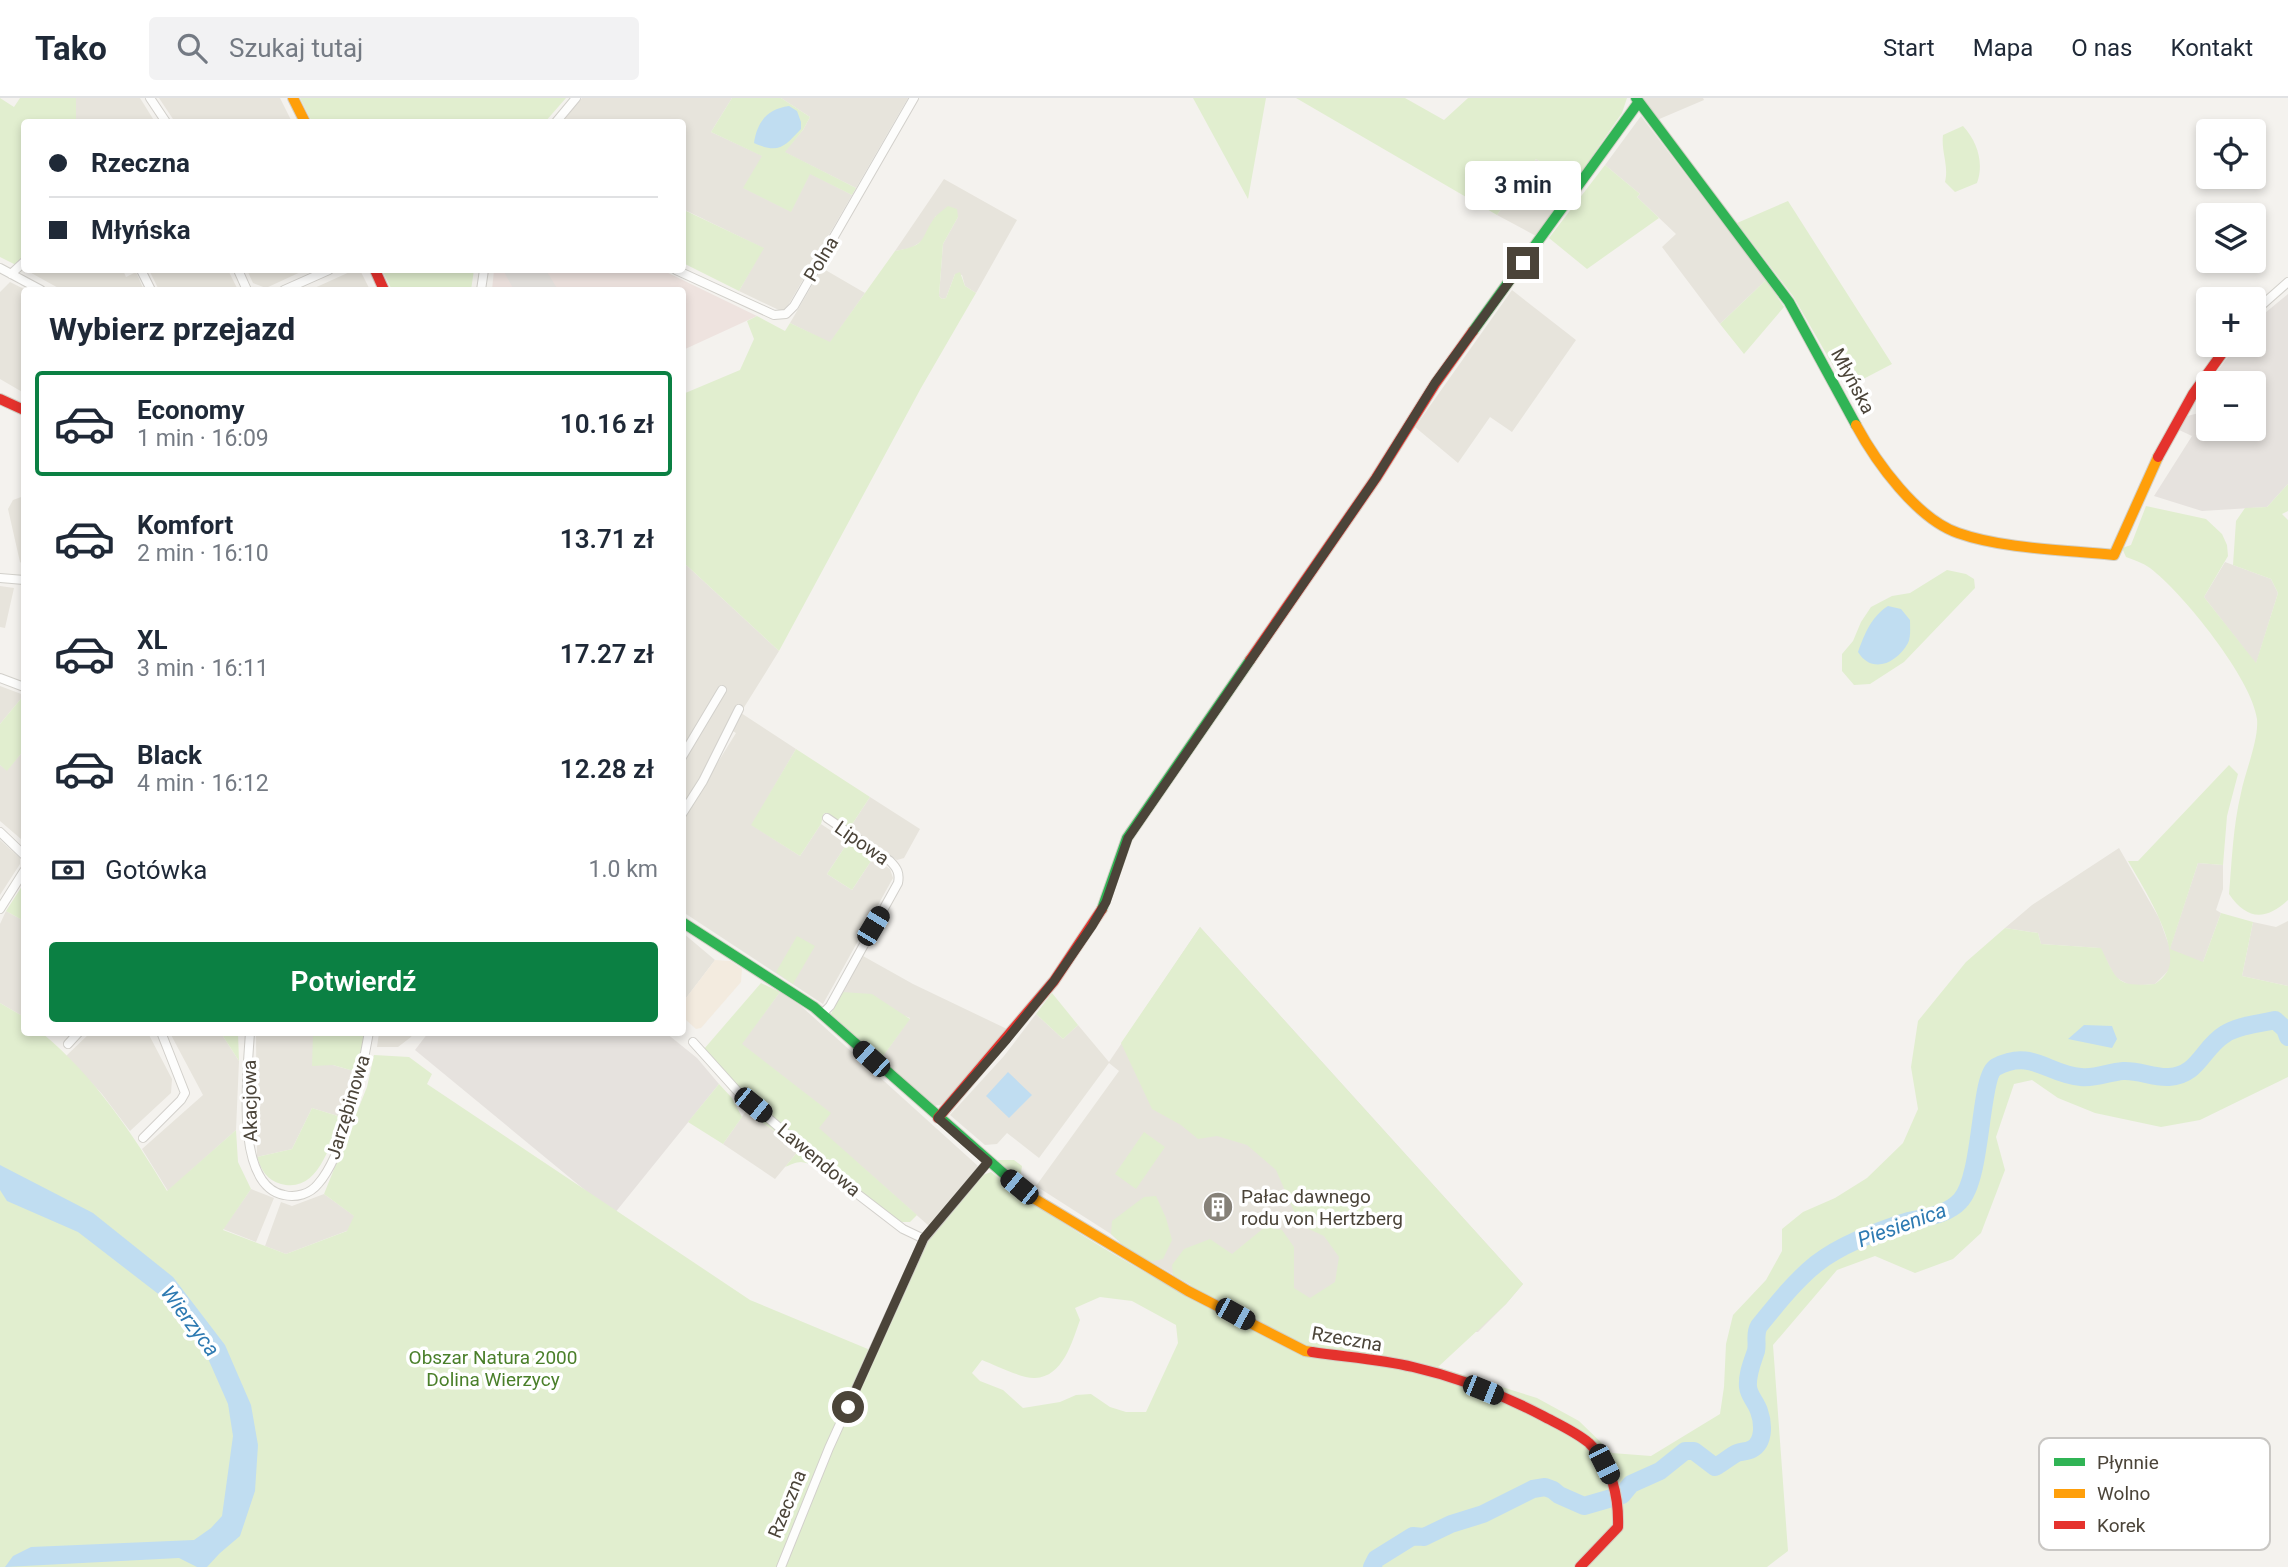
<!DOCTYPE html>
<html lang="pl">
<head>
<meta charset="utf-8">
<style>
	:root { --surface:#fff; --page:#f2f2f3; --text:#1f2937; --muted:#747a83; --line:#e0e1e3; --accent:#0b8043 }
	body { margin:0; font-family:Roboto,sans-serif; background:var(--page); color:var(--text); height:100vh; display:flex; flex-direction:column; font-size:26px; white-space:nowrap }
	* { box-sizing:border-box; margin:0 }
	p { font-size:23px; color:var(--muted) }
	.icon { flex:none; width:38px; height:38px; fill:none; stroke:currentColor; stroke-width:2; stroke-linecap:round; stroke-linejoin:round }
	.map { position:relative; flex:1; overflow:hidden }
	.drawer { position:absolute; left:21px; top:189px; width:665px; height:749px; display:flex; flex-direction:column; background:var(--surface); border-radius:7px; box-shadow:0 4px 10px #0003 }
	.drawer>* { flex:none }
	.guide { position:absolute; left:21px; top:21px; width:665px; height:154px; border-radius:7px; box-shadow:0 4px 10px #0003; display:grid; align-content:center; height:154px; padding:0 28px; background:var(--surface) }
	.buttons { position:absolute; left:2196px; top:21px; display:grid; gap:14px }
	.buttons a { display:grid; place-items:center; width:70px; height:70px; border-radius:7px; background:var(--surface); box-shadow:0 4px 10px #0003; font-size:35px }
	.end { position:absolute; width:32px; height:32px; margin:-16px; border:9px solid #4b4439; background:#fff; box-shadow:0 0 0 4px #fff }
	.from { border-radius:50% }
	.bubble { position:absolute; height:49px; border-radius:7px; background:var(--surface); box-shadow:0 4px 10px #0003; font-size:23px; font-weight:600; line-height:49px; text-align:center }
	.car { position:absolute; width:21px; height:42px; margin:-21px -10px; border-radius:9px; box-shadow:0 0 5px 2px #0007; background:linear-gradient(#222 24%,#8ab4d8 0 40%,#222 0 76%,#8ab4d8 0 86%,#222 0) }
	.guide b { display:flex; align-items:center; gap:24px; height:66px; font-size:26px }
	.guide b+b { border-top:2px solid var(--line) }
	.guide i { width:18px; height:18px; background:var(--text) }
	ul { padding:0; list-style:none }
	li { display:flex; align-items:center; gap:21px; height:105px; margin:0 14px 10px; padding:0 14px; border:4px solid transparent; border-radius:7px }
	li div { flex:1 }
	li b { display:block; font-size:26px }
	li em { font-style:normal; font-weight:600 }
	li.current { border-color:var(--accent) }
	li>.icon { width:63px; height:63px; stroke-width:1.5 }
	h2 { padding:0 28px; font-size:32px; line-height:84px }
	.pay { display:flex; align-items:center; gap:18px; height:77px; padding:0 28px; font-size:26px }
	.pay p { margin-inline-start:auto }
	.primary-button { display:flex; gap:14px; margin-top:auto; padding:14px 28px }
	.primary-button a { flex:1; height:80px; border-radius:7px; background:var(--accent); color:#fff; font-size:28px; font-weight:600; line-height:80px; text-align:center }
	header { display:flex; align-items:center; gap:42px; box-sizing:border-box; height:98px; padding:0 35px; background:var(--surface); border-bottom:2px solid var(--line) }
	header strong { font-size:33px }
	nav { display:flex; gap:38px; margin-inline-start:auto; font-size:24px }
	.search { width:490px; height:63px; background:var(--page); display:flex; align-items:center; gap:18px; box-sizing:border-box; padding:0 24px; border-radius:7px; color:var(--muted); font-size:26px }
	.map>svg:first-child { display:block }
	.residential { fill:#e7e4dc }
	.commercial { fill:#f3ebdf }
	.industrial { fill:#e6e2de }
	.medical { fill:#eee3df }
	.green { fill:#e1eecf; fill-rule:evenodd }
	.parking { fill:#e6e3df }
	.water { fill:#c0ddf1 }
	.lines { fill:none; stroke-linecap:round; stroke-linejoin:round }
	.river { stroke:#c0ddf1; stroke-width:18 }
	.street-casing { stroke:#d2d0cb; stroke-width:10 }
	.fast-casing { stroke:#d3cfc5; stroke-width:12 }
	.slow-casing { stroke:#d3cfc5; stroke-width:12 }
	.jam-casing { stroke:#d3cfc5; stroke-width:12 }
	.street { stroke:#fdfdfc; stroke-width:8 }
	.fast { stroke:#30b455; stroke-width:10 }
	.slow { stroke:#ff9f0a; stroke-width:10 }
	.jam { stroke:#e5322d; stroke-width:10 }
	.route { stroke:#4b4439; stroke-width:9 }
	.labels { text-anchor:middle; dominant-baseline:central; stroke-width:7; stroke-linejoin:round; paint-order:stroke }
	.street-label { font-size:19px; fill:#4b4439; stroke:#fff }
	.poi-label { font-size:19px; fill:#4b4439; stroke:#fff; text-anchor:start }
	.park-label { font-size:19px; fill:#4a7f2a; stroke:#fff }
	.water-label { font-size:21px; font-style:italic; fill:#2e7ab2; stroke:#fff }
	.key { fill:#fff; stroke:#c9c7c4; stroke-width:2 }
	.key-label { font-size:19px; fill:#4b4439 }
</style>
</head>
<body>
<header>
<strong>Tako</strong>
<div class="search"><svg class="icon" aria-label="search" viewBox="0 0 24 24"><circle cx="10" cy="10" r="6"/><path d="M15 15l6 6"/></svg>Szukaj tutaj</div>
<nav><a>Start</a><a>Mapa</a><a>O nas</a><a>Kontakt</a></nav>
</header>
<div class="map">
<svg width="2288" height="1469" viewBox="0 0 2288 1469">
	<rect width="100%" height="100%" fill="#f4f2ee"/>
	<path class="residential" d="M76,0H140L155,24H76Z
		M159,0H280L292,24H175Z
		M582,0H732L711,34L763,58L744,90L810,75L852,97L786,211L781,213L739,193L763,150L683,111L682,24H562Z
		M781,0H908L856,90L784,54L803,32L810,19Z
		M1643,0H1703L1704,2L1657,22Z
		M1641,18L1766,182L1720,226L1662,149L1676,136L1637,99L1640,96L1605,67Z
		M1536,61L1575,83L1536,138L1497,117Z
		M944,81L1017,122L976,195L965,188L962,177L955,176L946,200L942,201L939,198L943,146L958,119L936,118L925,141L911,150L895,153Z
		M822,170L865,195L830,245L790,225Z
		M24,171L123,172L126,179L136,174L144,192H62Z
		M149,172H228L238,192H159Z
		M247,172H305L266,190L253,185Z
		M354,172L361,174L370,192H310Z
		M10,184L26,192H24V295L0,281V194Z
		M1512,192L1576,242L1512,334L1490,319L1458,365L1415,329Z
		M24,398V467L20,464L8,411L13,402Z
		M683,464L779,553L743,611L737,608L700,681L683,710V665L725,594L683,655Z
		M2225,464L2271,481L2278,495L2256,566L2204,499Z
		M0,488L14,490L5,530L0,529Z
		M0,588L24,597L0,626Z
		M741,615L796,651L752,727L800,758L821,726L848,744L827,776L852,792L873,760L890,771L893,780L823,906L683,814L682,722L736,635L731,632Z
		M24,652V741H21L0,723V667L7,672Z
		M870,699L920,731L904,760L897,762L849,731Z
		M0,742L20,760V766L0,797Z
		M2119,750L2159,820L2170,850L2198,765L2223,767V791L2216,812L2221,815L2203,864L2168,873L2155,886L2131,888L2115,879L2100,850L2041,846L2038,835L2005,830L2032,807Z
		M6,813L24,823V919L0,905V826Z
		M2288,823V888L2242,878L2253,824L2276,829Z
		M1200,829L1523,1186L1506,1206L1478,1234L1278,1236L1125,1149L1111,1136L1036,1088L1119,973L1109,965L1039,1060L1007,1035L997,1046L985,1047L950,1017L1004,958L1036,916L1063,941L1078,927L1109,964Z
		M683,835L715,862L683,904Z
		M863,858L913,886L1007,931L993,951L953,997L940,1007L933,1008L881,961L910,920L842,894Z
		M780,894L801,908L978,1068L971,1080L929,1128L818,1030L830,1015L741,946Z
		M90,935H148L172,981L171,995L130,1033L102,996L66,958Z
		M170,935H221L239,963L236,1032L168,1093L142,1051L203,997Z
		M365,935L333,967L357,974L341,1019L312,1010L292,1051L257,1059L256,936Z
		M379,935V934L413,935L411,939L398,949H377Z
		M746,1013L800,1051L775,1081L723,1046Z
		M251,1091L274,1100L256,1144L223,1131Z
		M324,1096L360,1122L357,1129L286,1156L265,1148L281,1104L292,1108Z"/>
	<path class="commercial" d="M715,862L730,863L742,871L741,884L701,930L696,931L683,919V904Z"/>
	<path class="industrial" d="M2288,196V386L2267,409L2202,413L2154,398L2192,338L2177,331L2187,318L2199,315L2208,301V331H2254V285H2217L2215,276L2237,247H2254V224Z
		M428,935H666L697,960L719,986L614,1116L415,952Z"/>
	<path class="medical" d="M494,172H662L757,218L683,252L682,192H492Z"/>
	<path class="green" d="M0,0L14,9L20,0H76V24H24V159L16,167L0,159Z
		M300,0H566L545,24H312Z
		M732,0H781L810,19L803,32L785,54L856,90L852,97L810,76L791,114L743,90L762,58L711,34Z
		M1193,0H1266L1248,101Z
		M1296,0H1405L1444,22L1468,0H1627L1622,15L1575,83L1536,61L1497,117Z
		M1963,28C1978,44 1984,66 1977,85L1955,94L1945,84C1949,67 1941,54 1943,37Z
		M1605,67L1640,96L1637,99L1659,120L1587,171L1549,140Z
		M1788,103L1892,266L1846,290L1793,198L1737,125Z
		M948,108L957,111L958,119L943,146L939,198L942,201L946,200L955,176L960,174L965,188L976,195L921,290L779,553L683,464V296L740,272L754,241L747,223L757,218L785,233L790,225L830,244L895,153C929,147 919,141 935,119C939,115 944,111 948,108Z
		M682,111L764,150L739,193L683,165Z
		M382,172H474L471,192H392Z
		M1766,182L1784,209L1744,256L1720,226Z
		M2288,386V413L2282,416L2288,422V802C2265,823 2247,822 2229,796C2232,762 2233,728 2241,695C2245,674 2259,642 2257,621C2252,581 2183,495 2150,470C2143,465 2134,462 2126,459L2122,450L2131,447L2146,408L2206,421L2222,436L2227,447L2228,458L2204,499L2256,565L2278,495L2271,481L2233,467L2236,423L2245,410L2267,409Z
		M1947,472L1966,476L1974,481L1975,490L1904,564L1870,586L1854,587L1842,573V556L1853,543L1861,524L1871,509L1892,498L1910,495Z
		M24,597V652L7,673L0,667V626Z
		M796,651L870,699L849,731L824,715L821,726L800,758L751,727Z
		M2229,667L2238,676L2227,718L2223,767L2198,765L2170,851L2203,864L2221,815L2253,824L2242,878L2288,888V979L2200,1022L2161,1029L2095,1015L2058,1000L2032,982L2014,986L1996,1039L2005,1072L1981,1135L1953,1161L1915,1175L1875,1158L1837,1172L1773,1247L1788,1453L1767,1469H0V905L24,919V934L42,935C94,978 133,1036 167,1093L236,1032L238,1064L251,1091L223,1132L286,1156L347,1133L354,1118L324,1096L367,989L374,957L409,959L432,976L427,986L750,1202L875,1254L926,1145L983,1077L991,1074C1053,1121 1117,1160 1185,1196L1191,1187L1173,1177L1172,1167L1184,1151L1210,1141L1232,1156L1265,1129L1282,1132L1294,1149V1190L1310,1200L1335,1184L1339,1159L1324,1138L1300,1127L1276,1072L1247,1047L1217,1038L1198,1041L1181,1027L1152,1011L1121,945L1200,829L1523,1186L1506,1206L1438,1269L1537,1300L1579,1323L1612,1355L1651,1358L1720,1316L1724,1289L1726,1246L1733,1217L1766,1182L1782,1153V1131L1803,1114L1835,1100L1867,1080L1903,1045L1918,1011L1911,969L1918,923L1966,864L2005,830L2038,835L2041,846L2101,850C2117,883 2116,889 2155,886C2159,883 2164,879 2167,874C2182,849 2141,786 2128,763H2138ZM1100,1199L1132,1203L1176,1227L1178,1245L1146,1314H1126L1110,1309L1091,1296L1076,1297L1060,1304L1023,1310L1003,1292L980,1283L972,1275L982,1262C995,1267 1023,1281 1035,1280C1063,1279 1072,1244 1080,1222L1075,1210Z
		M848,744L873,760L852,792L827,776Z
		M24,785V800L21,804L24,807V823L6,813Z
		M797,838L815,848L793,886L776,874Z
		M761,885L780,894L742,946L831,1015L819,1030L917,1117L910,1124H900C877,1108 828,1067 801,1064C796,1064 790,1067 785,1069L800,1051L746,1013L739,992L704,951Z
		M842,894L872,896L910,921L881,961L831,916Z
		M1052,895L1078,927L1063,941L1036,916Z
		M256,934L365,936L357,974L333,967L312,968L313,936Z
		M221,935H238L239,963Z
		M719,986L732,1000L742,1019L723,1046L688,1024Z
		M312,1010L341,1019C330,1045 319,1096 281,1086C267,1082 261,1072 257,1059L292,1051Z
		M1144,1034L1165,1049L1136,1091L1115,1076Z
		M995,1062H1014L1022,1068L1021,1075L1015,1079Z
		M1156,1098L1166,1120L1172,1142L1163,1161L1150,1164L1125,1149L1111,1136L1112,1123L1144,1099Z"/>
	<path class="parking" d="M503,172H546L558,192H514Z"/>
	<path class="water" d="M789,8L797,13L801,24V31C784,49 779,56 754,45C757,24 767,11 789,8Z
		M1888,508L1901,511L1910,522C1910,529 1911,539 1908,545C1897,565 1872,577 1858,554C1865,535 1871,519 1888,508Z
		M2084,927L2112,928L2117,941L2112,950L2068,941Z
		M1008,974L1032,997L1009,1020L986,998Z
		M0,1067L93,1115L173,1179L225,1247L251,1307L258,1347L255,1393L240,1438L220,1455L207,1469H197L179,1460L5,1469L13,1458L31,1449L194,1442L211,1430L222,1418L233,1338L228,1306L206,1256L170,1205L78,1134L7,1103L0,1092Z"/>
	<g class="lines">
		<path class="river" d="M1372,1469L1376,1461L1413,1438L1424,1439L1451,1426L1483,1416L1533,1391L1545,1389L1553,1392L1559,1397L1584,1408L1622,1397L1631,1386L1660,1373L1685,1353H1694L1715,1369C1723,1365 1729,1359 1737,1355C1742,1353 1747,1354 1752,1351C1765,1344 1763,1324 1759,1313C1756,1304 1749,1298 1748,1289C1747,1276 1752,1265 1756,1253C1758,1244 1754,1236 1759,1228C1776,1207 1795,1183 1816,1166C1840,1147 1873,1135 1902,1125C1921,1119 1945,1119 1960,1103C1983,1080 1979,978 1996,969C2032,950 2048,977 2081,979C2095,981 2109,974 2123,973C2139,972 2153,980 2169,979C2199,977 2202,950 2225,936C2238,927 2260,926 2275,922L2285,931L2288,939"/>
		<g class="street-casing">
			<path id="street" d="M150,0L166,24
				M556,24L576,0
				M0,170L41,192
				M141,172L151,192
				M238,172L247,192
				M676,172L774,217L786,216L794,208L914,0
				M11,176L24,164
				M284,192L329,172
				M481,192L484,172
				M2254,214L2288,184
				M0,480L24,482
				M0,580L24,589
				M682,659L722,592
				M682,716L703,683L739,611
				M0,734L24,757
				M0,811L24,773
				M822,916L830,908L898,785C900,775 897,770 890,763L827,720
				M250,934C248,972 233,1087 284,1097C296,1100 310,1096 318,1086C344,1057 362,974 369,934
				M693,944L739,995L851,1091L903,1131L924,1141
				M68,946L79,934
				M143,1040L181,1002L185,995L161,934
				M781,1469L829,1350L924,1141L988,1064"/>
		</g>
		<g class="fast-casing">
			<path id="fast" d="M1636,0L1789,204L1856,327
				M1473,233L1638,5
				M1102,811L1127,740L1250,562
				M682,824L814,909L1019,1089L1035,1101"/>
		</g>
		<g class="slow-casing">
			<path id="slow" d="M293,0L305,24
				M1856,327C1876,364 1917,421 1958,435C2003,451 2066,452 2114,457L2158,359
				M1035,1101L1188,1193L1305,1253L1312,1254"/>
		</g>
		<g class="jam-casing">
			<path id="jam" d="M375,172L384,192
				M0,301L24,312
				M2158,359L2193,296L2228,247
				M1250,562L1376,380L1435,286L1473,233
				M938,1020L1054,883L1102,811
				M1312,1254C1345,1259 1380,1261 1413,1269C1457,1279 1503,1297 1543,1318C1558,1326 1576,1334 1589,1345C1612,1366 1619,1400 1618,1429L1580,1469"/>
		</g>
		<use href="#street" class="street"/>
		<use href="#fast" class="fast"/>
		<use href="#slow" class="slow"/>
		<use href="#jam" class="jam"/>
	</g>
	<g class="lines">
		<path class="route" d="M848,1309L924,1140L988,1064L938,1020L1007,941L1054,883L1092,828L1106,804L1128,740L1376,380L1435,285L1523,165"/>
	</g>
	<defs>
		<g id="building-disc" transform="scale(1.575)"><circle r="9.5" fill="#868178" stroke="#fff"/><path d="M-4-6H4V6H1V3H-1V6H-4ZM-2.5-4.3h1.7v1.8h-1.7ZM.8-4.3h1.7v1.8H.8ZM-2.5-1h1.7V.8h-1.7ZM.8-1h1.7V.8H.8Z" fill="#fff"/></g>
	</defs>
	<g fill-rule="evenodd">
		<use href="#building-disc" x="1218" y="1109"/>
	</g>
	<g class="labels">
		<g class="street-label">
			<text transform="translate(821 161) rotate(-59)">Polna</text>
			<text transform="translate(1853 283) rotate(62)">Młyńska</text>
			<text transform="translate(862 745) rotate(35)">Lipowa</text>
			<text transform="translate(250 1003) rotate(-91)">Akacjowa</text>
			<text transform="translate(348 1009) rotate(-73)">Jarzębinowa</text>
			<text transform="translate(819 1062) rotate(40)">Lawendowa</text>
			<text transform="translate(1347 1241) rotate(10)">Rzeczna</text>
			<text transform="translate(787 1406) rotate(-68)">Rzeczna</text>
		</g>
		<g class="poi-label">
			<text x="1241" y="1098">Pałac dawnego<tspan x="1241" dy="22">rodu von Hertzberg</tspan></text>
		</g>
		<g class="park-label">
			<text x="493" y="1259">Obszar Natura 2000<tspan x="493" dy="22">Dolina Wierzycy</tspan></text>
		</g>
		<g class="water-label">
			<text transform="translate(1902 1127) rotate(-20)">Piesienica</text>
			<text transform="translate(190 1223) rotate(53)">Wierzyca</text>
		</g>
	</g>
	<rect x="2039" y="1340" width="231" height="112" rx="10" class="key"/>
	<rect x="2054" y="1360" width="31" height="8" fill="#30b455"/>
	<rect x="2054" y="1391" width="31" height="9" fill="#ff9f0a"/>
	<rect x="2054" y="1423" width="31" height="8" fill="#e5322d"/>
	<g class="key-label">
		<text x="2097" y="1371">Płynnie</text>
		<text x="2097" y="1402">Wolno</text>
		<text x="2097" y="1434">Korek</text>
	</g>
</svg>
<div class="buttons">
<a><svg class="icon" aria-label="locate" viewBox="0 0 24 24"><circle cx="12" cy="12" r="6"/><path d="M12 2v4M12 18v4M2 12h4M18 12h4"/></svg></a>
<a><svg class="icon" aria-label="layers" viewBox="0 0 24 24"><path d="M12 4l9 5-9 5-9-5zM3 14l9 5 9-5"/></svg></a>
<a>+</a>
<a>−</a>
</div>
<i class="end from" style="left:848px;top:1309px"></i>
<i class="end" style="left:1523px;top:165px"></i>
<div class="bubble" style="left:1465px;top:63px;width:116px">3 min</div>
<i class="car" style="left:873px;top:828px;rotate:31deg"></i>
<i class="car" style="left:871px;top:961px;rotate:312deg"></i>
<i class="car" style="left:753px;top:1007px;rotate:129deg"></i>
<i class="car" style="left:1019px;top:1089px;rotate:309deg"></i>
<i class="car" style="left:1235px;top:1216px;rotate:119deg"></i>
<i class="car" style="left:1483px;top:1292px;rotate:112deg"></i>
<i class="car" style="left:1604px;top:1366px;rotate:153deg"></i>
<div class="guide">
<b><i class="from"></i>Rzeczna</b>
<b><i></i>Młyńska</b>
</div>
<section class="drawer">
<h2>Wybierz przejazd</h2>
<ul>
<li class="current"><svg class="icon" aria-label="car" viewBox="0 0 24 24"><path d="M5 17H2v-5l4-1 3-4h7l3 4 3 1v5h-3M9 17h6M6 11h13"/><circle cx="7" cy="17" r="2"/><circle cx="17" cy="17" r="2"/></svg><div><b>Economy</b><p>1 min · 16:09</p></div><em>10.16 zł</em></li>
<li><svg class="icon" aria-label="car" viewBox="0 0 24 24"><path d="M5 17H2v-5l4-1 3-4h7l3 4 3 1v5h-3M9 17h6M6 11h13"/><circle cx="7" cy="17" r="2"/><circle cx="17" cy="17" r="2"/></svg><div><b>Komfort</b><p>2 min · 16:10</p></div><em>13.71 zł</em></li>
<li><svg class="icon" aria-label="car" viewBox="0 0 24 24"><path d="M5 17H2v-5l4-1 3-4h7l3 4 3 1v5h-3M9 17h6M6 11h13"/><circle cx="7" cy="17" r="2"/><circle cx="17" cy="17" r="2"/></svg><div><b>XL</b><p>3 min · 16:11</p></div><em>17.27 zł</em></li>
<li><svg class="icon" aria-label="car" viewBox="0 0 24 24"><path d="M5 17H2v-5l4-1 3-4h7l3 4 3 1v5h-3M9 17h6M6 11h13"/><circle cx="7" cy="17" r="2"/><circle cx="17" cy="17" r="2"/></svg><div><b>Black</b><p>4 min · 16:12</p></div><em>12.28 zł</em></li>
</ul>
<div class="pay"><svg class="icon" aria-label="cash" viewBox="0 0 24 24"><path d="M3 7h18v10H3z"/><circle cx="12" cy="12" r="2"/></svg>Gotówka<p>1.0 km</p></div>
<div class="primary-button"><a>Potwierdź</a></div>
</section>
</div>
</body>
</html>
